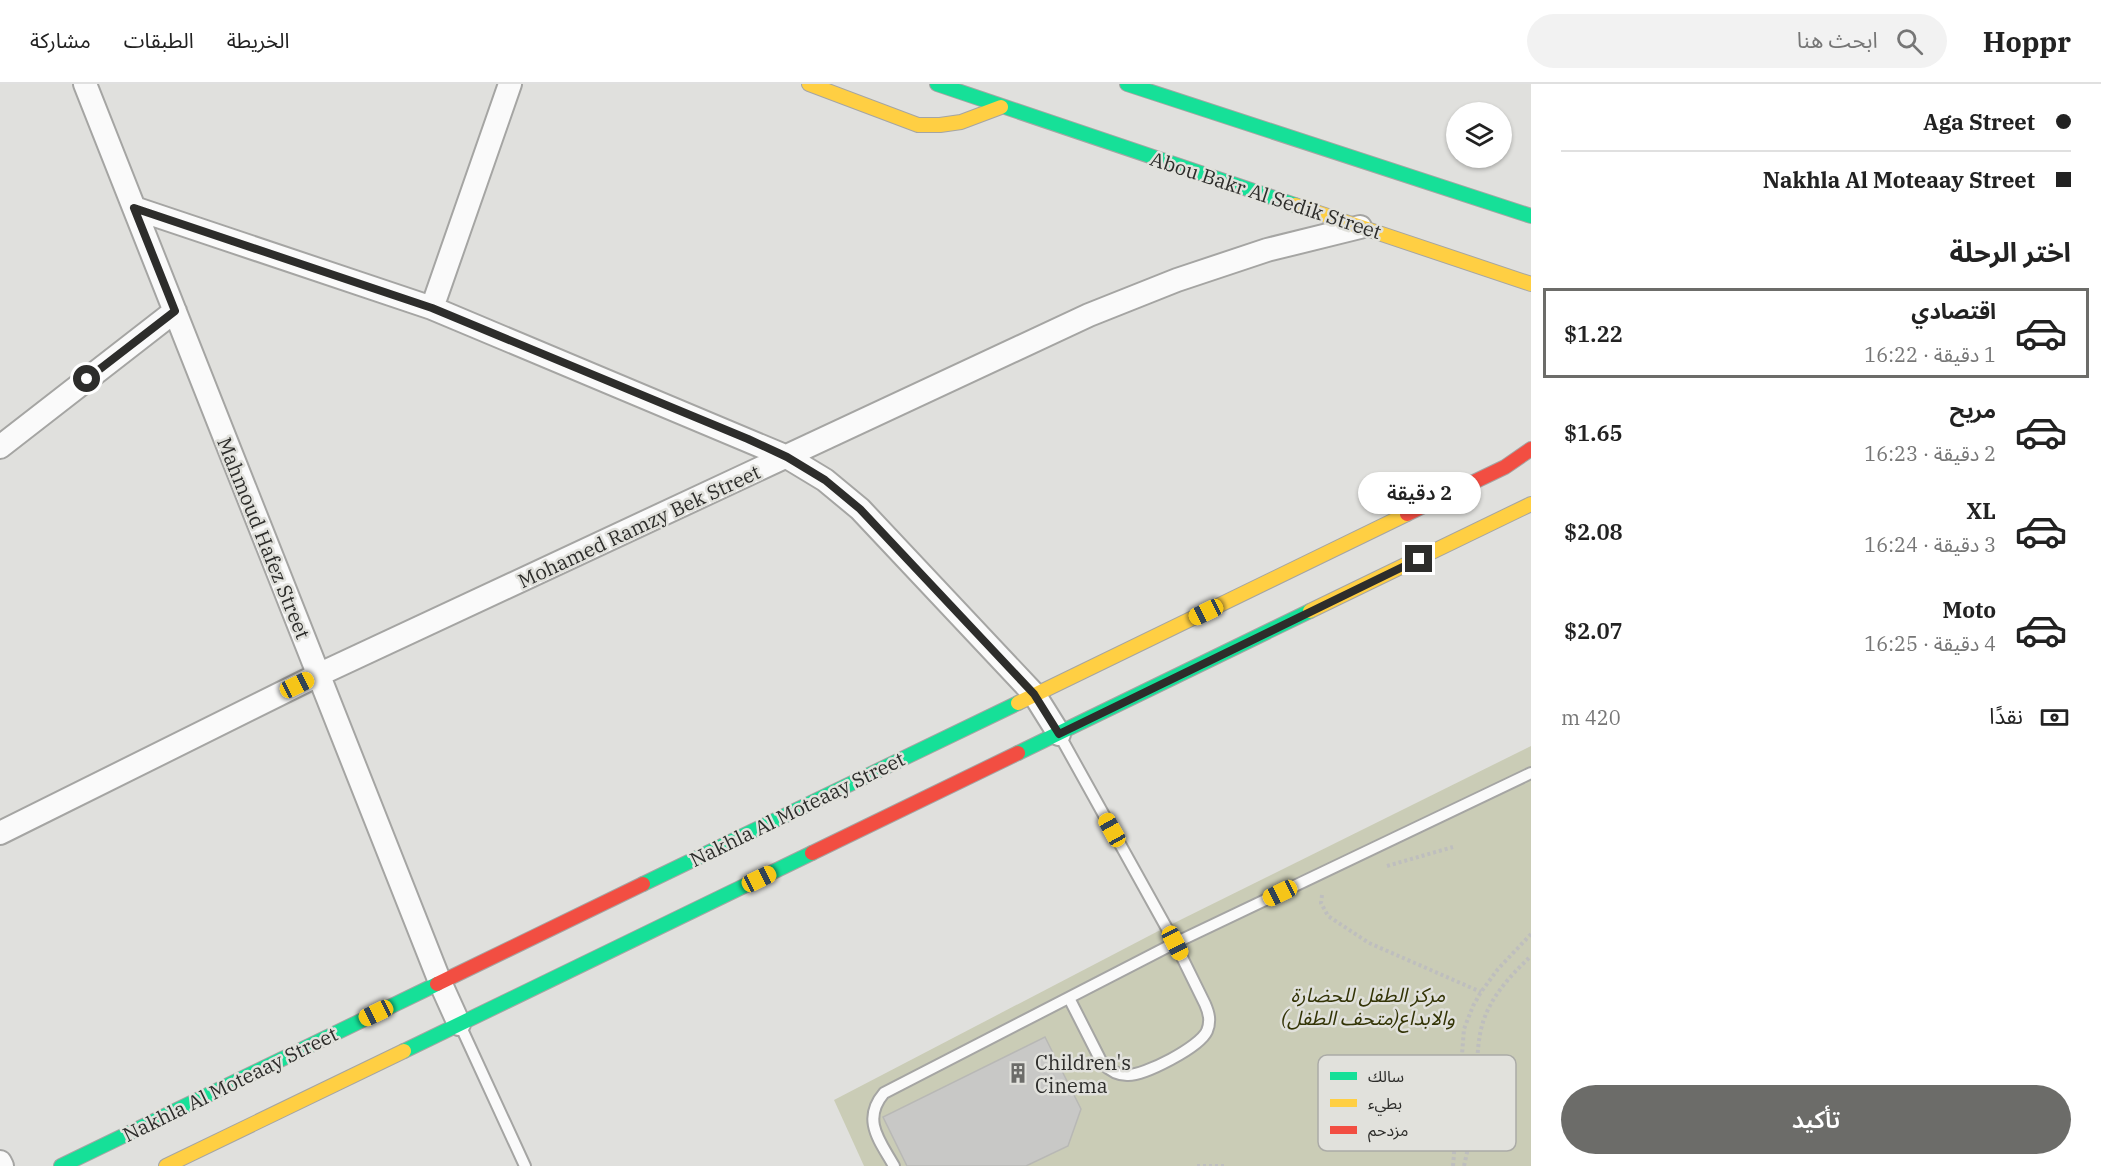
<!DOCTYPE html>
<html lang="ar">
<head>
<meta charset="utf-8">
<style>
	:root { --surface:#fff; --page:#f2f2f2; --text:#222; --muted:#767676; --line:#e0e0e0; --accent:#6c6c69 }
	body { margin:0; font-family:"IBM Plex Serif","Noto Sans Arabic",serif; background:var(--page); color:var(--text); direction:rtl; height:100vh; display:flex; flex-direction:column; font-size:22px; white-space:nowrap }
	* { box-sizing:border-box; margin:0 }
	p { font-size:20px; color:var(--muted) }
	.icon { flex:none; width:33px; height:33px; fill:none; stroke:currentColor; stroke-width:2; stroke-linecap:round; stroke-linejoin:round }
	.map { position:relative; flex:1; overflow:hidden; direction:ltr }
	.sheet { display:flex; flex-direction:column; background:var(--surface); width:570px }
	.sheet>* { flex:none }
	.top-card { display:grid; align-content:center; height:132px; padding:0 30px; background:var(--surface) }
	.buttons { position:absolute; left:1446px; top:18px; display:grid; gap:12px }
	.buttons a { display:grid; place-items:center; width:66px; height:66px; border-radius:50%; background:var(--surface); box-shadow:0 2px 4px #0004; font-size:30px }
	.end { position:absolute; width:27px; height:27px; margin:-14px; border:8px solid #2d2d2b; background:#fff; box-shadow:0 0 0 3px #fff }
	.from { border-radius:50% }
	.bubble { position:absolute; height:42px; border-radius:21px; background:var(--surface); box-shadow:0 2px 4px #0004; font-size:20px; font-weight:600; line-height:42px; text-align:center; direction:rtl }
	.car { position:absolute; width:18px; height:36px; margin:-18px -9px; border-radius:8px; box-shadow:0 0 4px 2px #0007; background:linear-gradient(#f5c518 24%,#345 0 40%,#f5c518 0 76%,#345 0 86%,#f5c518 0) }
	.top-card b { display:flex; align-items:center; gap:21px; height:57px; font-size:22px }
	.top-card b+b { border-top:2px solid var(--line) }
	.top-card i { width:15px; height:15px; background:var(--text) }
	ul { padding:0; list-style:none }
	li { display:flex; align-items:center; gap:18px; height:90px; margin:0 12px 9px; padding:0 18px; border:3px solid transparent; border-radius:0px }
	li div { flex:1 }
	li b { display:block; font-size:22px }
	li em { font-style:normal; font-weight:600 }
	li.active { border-color:var(--accent) }
	li>.icon { width:54px; height:54px; stroke-width:1.5 }
	h2 { padding:0 30px; font-size:27px; line-height:72px }
	.pay { display:flex; align-items:center; gap:15px; height:66px; padding:0 30px; font-size:22px }
	.pay p { margin-inline-start:auto }
	.cta { display:flex; gap:12px; margin-top:auto; padding:12px 30px }
	.cta a { flex:1; height:69px; border-radius:36px; background:var(--accent); color:#fff; font-size:24px; font-weight:600; line-height:69px; text-align:center }
	header { display:flex; align-items:center; gap:36px; box-sizing:border-box; height:84px; padding:0 30px; background:var(--surface); border-bottom:2px solid var(--line) }
	header strong { font-size:28px }
	nav { display:flex; gap:33px; margin-inline-start:auto; font-size:21px }
	.search { width:420px; height:54px; background:var(--page); display:flex; align-items:center; gap:15px; box-sizing:border-box; padding:0 21px; border-radius:33px; color:var(--muted); font-size:22px }
	main { display:flex; flex:1; min-height:0 }
	.map>svg:first-child { display:block }
	.green { fill:#caccb6 }
	.building { fill:#c8c8c6; stroke:#b8b8b5; stroke-width:1.5 }
	.lines { fill:none; stroke-linecap:round; stroke-linejoin:round }
	.lane-casing { stroke:#a5a5a3; stroke-width:14 }
	.street-casing { stroke:#a5a5a3; stroke-width:26 }
	.fast-casing { stroke:#a5a5a3; stroke-width:16 }
	.slow-casing { stroke:#a5a5a3; stroke-width:16 }
	.jam-casing { stroke:#a5a5a3; stroke-width:16 }
	.path { stroke:#bebebe; stroke-width:4; stroke-dasharray:3 3; stroke-linecap:butt }
	.lane { stroke:#fafafa; stroke-width:10 }
	.street { stroke:#fafafa; stroke-width:22 }
	.fast { stroke:#16e098; stroke-width:14 }
	.slow { stroke:#ffcf43; stroke-width:14 }
	.jam { stroke:#f24e42; stroke-width:14 }
	.route { stroke:#2d2d2b; stroke-width:8 }
	.labels { text-anchor:middle; dominant-baseline:central; stroke-width:5; stroke-linejoin:round; paint-order:stroke }
	.street-label { font-size:20px; fill:#2d2d2b; stroke:#e1e1dc }
	.park-label { font-size:20px; font-style:italic; fill:#333406; stroke:#e1e1dc }
	.poi-label { font-size:20px; fill:#2d2d2b; stroke:#e1e1dc; text-anchor:start }
	.key { fill:#e1e1dc; stroke:#ababa7; stroke-width:1.5 }
	.key-label { font-size:16px; fill:#2d2d2b }
</style>
</head>
<body>
<header>
<strong>Hoppr</strong>
<div class="search"><svg class="icon" aria-label="search" viewBox="0 0 24 24"><circle cx="10" cy="10" r="6"/><path d="M15 15l6 6"/></svg>ابحث هنا</div>
<nav><a>الخريطة</a><a>الطبقات</a><a>مشاركة</a></nav>
</header>
<main>
<section class="sheet">
<div class="top-card">
<b><i class="from"></i>Aga Street</b>
<b><i></i>Nakhla Al Moteaay Street</b>
</div>
<h2>اختر الرحلة</h2>
<ul>
<li class="active"><svg class="icon" aria-label="car" viewBox="0 0 24 24"><path d="M5 17H2v-5l4-1 3-4h7l3 4 3 1v5h-3M9 17h6M6 11h13"/><circle cx="7" cy="17" r="2"/><circle cx="17" cy="17" r="2"/></svg><div><b>اقتصادي</b><p>1 دقيقة · 16:22</p></div><em>$1.22</em></li>
<li><svg class="icon" aria-label="car" viewBox="0 0 24 24"><path d="M5 17H2v-5l4-1 3-4h7l3 4 3 1v5h-3M9 17h6M6 11h13"/><circle cx="7" cy="17" r="2"/><circle cx="17" cy="17" r="2"/></svg><div><b>مريح</b><p>2 دقيقة · 16:23</p></div><em>$1.65</em></li>
<li><svg class="icon" aria-label="car" viewBox="0 0 24 24"><path d="M5 17H2v-5l4-1 3-4h7l3 4 3 1v5h-3M9 17h6M6 11h13"/><circle cx="7" cy="17" r="2"/><circle cx="17" cy="17" r="2"/></svg><div><b>XL</b><p>3 دقيقة · 16:24</p></div><em>$2.08</em></li>
<li><svg class="icon" aria-label="car" viewBox="0 0 24 24"><path d="M5 17H2v-5l4-1 3-4h7l3 4 3 1v5h-3M9 17h6M6 11h13"/><circle cx="7" cy="17" r="2"/><circle cx="17" cy="17" r="2"/></svg><div><b>Moto</b><p>4 دقيقة · 16:25</p></div><em>$2.07</em></li>
</ul>
<div class="pay"><svg class="icon" aria-label="cash" viewBox="0 0 24 24"><path d="M3 7h18v10H3z"/><circle cx="12" cy="12" r="2"/></svg>نقدًا<p>420 m</p></div>
<div class="cta"><a>تأكيد</a></div>
</section>
<div class="map">
<svg width="1531" height="1082" viewBox="0 0 1531 1082">
	<rect width="100%" height="100%" fill="#e0e0dd"/>
	<path class="green" d="M1531,662V1082H864L834,1016L1166,843Z"/>
	<path class="building" d="M1045,953L1081,1025L1068,1062L1026,1082H907L883,1033Z"/>
	<g class="lines">
		<g class="lane-casing">
			<path id="lane" d="M1060,652L1175,859L1205,920C1209,929 1211,937 1207,947C1200,963 1144,992 1127,991C1116,991 1109,986 1102,979L1069,914
				M461,943L525,1082
				M894,1082C880,1057 861,1036 884,1009L1175,859L1531,689"/>
		</g>
		<g class="street-casing">
			<path id="street" d="M85,0L440,898L459,940
				M134,124L432,224L787,373L825,396L860,425L1034,610L1059,650
				M432,224L510,0
				M0,363L175,227
				M0,749L318,591L1089,231L1177,196L1267,166L1360,143
				M0,1078L2,1082"/>
		</g>
		<g class="fast-casing">
			<path id="fast" d="M937,0L1295,121
				M1127,0L1531,132
				M1018,669L1310,527
				M643,800L1018,619
				M404,967L812,769
				M61,1082L437,900"/>
		</g>
		<g class="slow-casing">
			<path id="slow" d="M809,0L918,41H940L961,38L1001,23
				M1295,121L1531,200
				M1310,527L1531,420
				M1018,619L1407,430
				M166,1082L404,967"/>
		</g>
		<g class="jam-casing">
			<path id="jam" d="M1407,430L1505,383L1531,365
				M812,769L1018,669
				M437,900L643,800"/>
		</g>
		<path class="path" d="M1387,782L1453,763
			M1322,811L1321,819L1328,832L1369,859L1481,908
			M1448,987L1492,990L1489,1033L1445,1029Z
			M1197,1082H1225
			M1453,1082L1464,945L1473,922L1481,908L1498,885L1531,850
			M1464,1082C1471,1053 1474,1024 1476,994C1478,972 1477,951 1486,930C1495,908 1514,888 1531,872"/>
		<use href="#lane" class="lane"/>
		<use href="#street" class="street"/>
		<use href="#fast" class="fast"/>
		<use href="#slow" class="slow"/>
		<use href="#jam" class="jam"/>
	</g>
	<g class="lines">
		<path class="route" d="M87,295L175,227L134,124L432,224L748,355L787,373L825,396L860,425L1034,610L1059,650L1419,475"/>
	</g>
	<defs>
		<g id="building-bare" transform="scale(1.62)"><path d="M-4-6H4V6H1V3H-1V6H-4ZM-2.5-4.3h1.7v1.8h-1.7ZM.8-4.3h1.7v1.8H.8ZM-2.5-1h1.7V.8h-1.7ZM.8-1h1.7V.8H.8Z" fill="#6c6c69" stroke="#e1e1dc" stroke-width="2.5" paint-order="stroke"/></g>
	</defs>
	<g fill-rule="evenodd">
		<use href="#building-bare" x="1018" y="989"/>
	</g>
	<g class="labels">
		<g class="street-label">
			<text transform="translate(1266 111) rotate(18)">Abou Bakr Al Sedik Street</text>
			<text transform="translate(639 442) rotate(-25)">Mohamed Ramzy Bek Street</text>
			<text transform="translate(264 454) rotate(68)">Mahmoud Hafez Street</text>
			<text transform="translate(797 725) rotate(-26)">Nakhla Al Moteaay Street</text>
			<text transform="translate(230 1000) rotate(-26)">Nakhla Al Moteaay Street</text>
		</g>
		<g class="park-label">
			<text x="1368" y="910">مركز الطفل للحضارة<tspan x="1368" dy="23">والابداع(متحف الطفل)</tspan></text>
		</g>
		<g class="poi-label">
			<text x="1035" y="978">Children's<tspan x="1035" dy="23">Cinema</tspan></text>
		</g>
	</g>
	<rect x="1318" y="971" width="198" height="96" rx="9" class="key"/>
	<rect x="1330" y="988" width="27" height="8" fill="#16e098"/>
	<rect x="1330" y="1015" width="27" height="8" fill="#ffcf43"/>
	<rect x="1330" y="1042" width="27" height="8" fill="#f24e42"/>
	<g class="key-label">
		<text x="1368" y="998">سالك</text>
		<text x="1368" y="1025">بطيء</text>
		<text x="1368" y="1052">مزدحم</text>
	</g>
</svg>
<div class="buttons">
<a><svg class="icon" aria-label="layers" viewBox="0 0 24 24"><path d="M12 4l9 5-9 5-9-5zM3 14l9 5 9-5"/></svg></a>
</div>
<i class="end from" style="left:87px;top:295px"></i>
<i class="end" style="left:1419px;top:475px"></i>
<div class="bubble" style="left:1358px;top:388px;width:123px">2 دقيقة</div>
<i class="car" style="left:1206px;top:528px;rotate:244deg"></i>
<i class="car" style="left:297px;top:601px;rotate:64deg"></i>
<i class="car" style="left:1112px;top:746px;rotate:331deg"></i>
<i class="car" style="left:759px;top:795px;rotate:64deg"></i>
<i class="car" style="left:1280px;top:809px;rotate:244deg"></i>
<i class="car" style="left:1175px;top:859px;rotate:153deg"></i>
<i class="car" style="left:376px;top:929px;rotate:244deg"></i>
</div>
</main>
</body>
</html>
